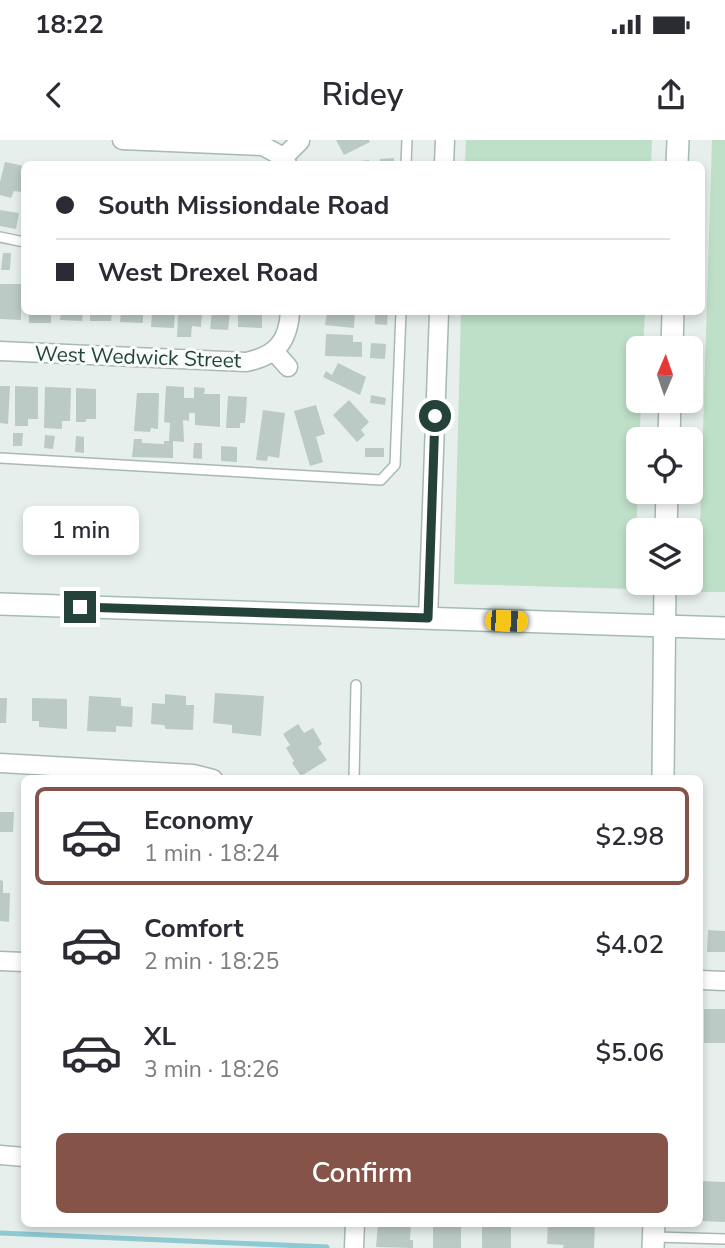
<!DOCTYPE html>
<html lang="en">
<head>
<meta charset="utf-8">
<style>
	:root { --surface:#fff; --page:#f7f7f7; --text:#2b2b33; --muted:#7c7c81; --line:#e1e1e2; --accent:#855347 }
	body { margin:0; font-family:"Nunito Sans",sans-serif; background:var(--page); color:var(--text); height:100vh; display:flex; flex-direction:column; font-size:26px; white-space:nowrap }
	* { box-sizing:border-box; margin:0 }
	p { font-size:23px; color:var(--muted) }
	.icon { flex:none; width:38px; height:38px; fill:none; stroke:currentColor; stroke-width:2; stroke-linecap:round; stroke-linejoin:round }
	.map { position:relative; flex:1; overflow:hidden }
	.side { position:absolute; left:21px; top:635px; width:682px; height:452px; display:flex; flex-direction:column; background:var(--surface); border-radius:10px; box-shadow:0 4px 10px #0003 }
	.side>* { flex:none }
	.banner { position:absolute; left:21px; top:21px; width:684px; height:154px; border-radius:10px; box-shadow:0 4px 10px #0003; display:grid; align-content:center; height:154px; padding:0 35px; background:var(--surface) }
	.needle { width:46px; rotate:2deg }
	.fabs { position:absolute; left:626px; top:196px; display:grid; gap:14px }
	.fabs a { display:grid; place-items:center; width:77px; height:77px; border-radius:10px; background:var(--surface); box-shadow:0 4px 10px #0003; font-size:35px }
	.end { position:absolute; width:32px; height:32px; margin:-16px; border:9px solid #24423a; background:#fff; box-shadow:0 0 0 4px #fff }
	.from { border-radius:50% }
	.bubble { position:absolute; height:49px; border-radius:10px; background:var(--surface); box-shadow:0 4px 10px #0003; font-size:23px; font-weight:600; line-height:49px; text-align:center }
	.car { position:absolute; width:21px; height:42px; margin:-21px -10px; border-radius:9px; box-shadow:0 0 5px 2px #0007; background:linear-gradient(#f5c518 24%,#345 0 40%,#f5c518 0 76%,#345 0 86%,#f5c518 0) }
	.banner b { display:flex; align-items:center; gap:24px; height:66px; font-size:26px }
	.banner b+b { border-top:2px solid var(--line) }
	.banner i { width:18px; height:18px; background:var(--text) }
	ul { padding:12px 0 0; list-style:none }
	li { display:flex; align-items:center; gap:21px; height:98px; margin:0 14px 10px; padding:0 21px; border:4px solid transparent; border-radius:10px }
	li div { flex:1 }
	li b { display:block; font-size:26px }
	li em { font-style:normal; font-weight:600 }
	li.current { border-color:var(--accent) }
	li>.icon { width:63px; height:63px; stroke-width:1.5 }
	.action { display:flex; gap:14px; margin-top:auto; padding:14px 35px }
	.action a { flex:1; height:80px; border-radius:10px; background:var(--accent); color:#fff; font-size:28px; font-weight:600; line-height:80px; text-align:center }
	.status { display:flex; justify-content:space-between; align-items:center; height:49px; padding:0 35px; background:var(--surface); direction:ltr }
	.status svg { height:19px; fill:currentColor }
	header { display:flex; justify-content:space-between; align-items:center; height:91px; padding:0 35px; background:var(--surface); font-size:32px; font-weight:600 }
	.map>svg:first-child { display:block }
	.green { fill:#bfe0c8 }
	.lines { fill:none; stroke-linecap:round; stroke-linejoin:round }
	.stream { stroke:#8ec9d4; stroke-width:5 }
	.building { fill:#bbcac4 }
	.lane-casing { stroke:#a8b8b2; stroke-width:12 }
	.street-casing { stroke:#a8b8b2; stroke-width:21 }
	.secondary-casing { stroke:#a4bbb3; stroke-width:24 }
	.lane { stroke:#fff; stroke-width:9 }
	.street { stroke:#fff; stroke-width:18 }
	.secondary { stroke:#fff; stroke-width:21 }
	.route { stroke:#24423a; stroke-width:9 }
	.labels { text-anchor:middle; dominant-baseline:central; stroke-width:6; stroke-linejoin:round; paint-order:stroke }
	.street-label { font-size:21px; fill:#24423a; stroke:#f7fbf9 }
</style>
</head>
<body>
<div class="status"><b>18:22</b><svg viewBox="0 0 49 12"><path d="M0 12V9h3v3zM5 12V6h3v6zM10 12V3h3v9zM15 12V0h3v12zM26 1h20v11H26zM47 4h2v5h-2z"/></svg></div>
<header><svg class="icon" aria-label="back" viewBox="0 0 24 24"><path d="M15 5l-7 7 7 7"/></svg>Ridey<svg class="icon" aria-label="share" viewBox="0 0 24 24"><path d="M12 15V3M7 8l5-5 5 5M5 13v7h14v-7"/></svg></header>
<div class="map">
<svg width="725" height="1108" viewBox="0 0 725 1108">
	<rect width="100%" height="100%" fill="#e6efeb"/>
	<path class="green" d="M466,0H652L651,24H465Z
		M712,0H725V452H698Z
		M461,172H645L643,208H639V261H641L634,449L454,444Z"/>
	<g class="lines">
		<path class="stream" d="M0,1093L327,1107"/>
	</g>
	<path class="building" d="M336,0H369L370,2L344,15Z
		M394,18V24H380V19Z
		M369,20V24H342V23Z
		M5,22L24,26V39L21,52L14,51L11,58L0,55V42Z
		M0,70L19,73L16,89L0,86Z
		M3,113H11L10,130H1Z
		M0,144H22L21,180L0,179Z
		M29,172H51V183H29Z
		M61,172H83L82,181L60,180Z
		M90,172H112L111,181H90Z
		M121,172H143V183L120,182Z
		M152,172H175L174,188L151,187Z
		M178,172H202L201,187L192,186L191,197H177Z
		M212,172H230L228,190L210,189Z
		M238,172H262V188L238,187Z
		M327,172H355L354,188L325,185Z
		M375,172H388L387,185L375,184Z
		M326,194L353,195V202H362V217L325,216Z
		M371,203L386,204L385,219L370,218Z
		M338,223L366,237L360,255L323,237L326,231L332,235Z
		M0,246H10L8,284L0,283Z
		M15,246L38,247V279H28V286H15Z
		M166,246L184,247V258H194V247L205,248L204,254H220V287L195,285V273H189V281L183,280L184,302L173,301V318L132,317L134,299H142V303L164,304V301H169L170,283L164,282Z
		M45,247L71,248L70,281H62V289L44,288Z
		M76,248L96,249V279H86V282H76Z
		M137,253H159L158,289L151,288L150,292L134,291Z
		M371,255L386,258L385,265L370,263Z
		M228,256L247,257L245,283H240V288H226Z
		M349,260L369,282L361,290L365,295L357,302L333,275Z
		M316,265L325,294L316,297L323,322L310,326L294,271Z
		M263,270L285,273L279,318L268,316L267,321L256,320Z
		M13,293H23L22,306H13Z
		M45,295L55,296L53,309L44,308Z
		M76,296L84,297V313L75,312Z
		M194,303H202V319L193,318Z
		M221,306L237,307V322L221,321Z
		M365,308H384V317H365Z
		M215,553L264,556L261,596L232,593V585L213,583Z
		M165,554L186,556V565H194L193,590L166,589L164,585L151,584L152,563L165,564Z
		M89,556L121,558V566L133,567L132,587L116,586V592L87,591Z
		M0,558H7L6,583H0Z
		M32,558L67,559V589L39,587V581H32Z
		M298,584L304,593L313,588L322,604L318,607L327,620L301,636L292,623L294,621L286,608L290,605L283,594Z
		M0,672H14L13,692H0Z
		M0,740L3,741V753H10L9,782L0,781Z
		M708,790L725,791V812H707Z
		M704,869H725V903H704Z
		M700,1041L725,1042V1082L700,1081Z
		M378,1083H411L410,1100H413V1108L376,1107Z
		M433,1083H461V1108H433Z
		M482,1083H511V1108H482Z
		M548,1083H595L594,1108H563L564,1105L547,1104Z"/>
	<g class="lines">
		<g class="lane-casing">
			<path id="lane" d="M406,24L407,0
				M0,97L24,102
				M0,318L381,340L395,325L401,172
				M354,639L356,545
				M655,1097L725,1099"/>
		</g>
		<g class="street-casing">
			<path id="street" d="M122,0L263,6L276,13L287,24
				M283,18L300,1
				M444,24L445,0
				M0,211L246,222C276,216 288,202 290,172
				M274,211L288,227
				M428,478L439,172
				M0,623L193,634L213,639
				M0,821L24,822
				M700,840L725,841
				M0,1015L24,1017
				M354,1108L355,1083"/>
		</g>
		<g class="secondary-casing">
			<path id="secondary" d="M677,24L678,0
				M672,208L673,172
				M669,299L670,261
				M666,390L667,352
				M0,464L725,488
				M663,639L665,443
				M653,1108L654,1083"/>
		</g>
		<use href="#lane" class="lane"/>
		<use href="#street" class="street"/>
		<use href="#secondary" class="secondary"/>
	</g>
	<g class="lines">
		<path class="route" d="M80,467L428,478L435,276"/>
	</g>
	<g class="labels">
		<g class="street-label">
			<text transform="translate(138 217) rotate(2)">West Wedwick Street</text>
		</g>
	</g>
</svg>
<div class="fabs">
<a><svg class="needle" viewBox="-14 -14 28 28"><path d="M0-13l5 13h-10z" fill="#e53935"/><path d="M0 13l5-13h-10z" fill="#7c7c81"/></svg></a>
<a><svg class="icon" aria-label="locate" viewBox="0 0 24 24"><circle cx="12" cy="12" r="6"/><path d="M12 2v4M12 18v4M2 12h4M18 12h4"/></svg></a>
<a><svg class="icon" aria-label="layers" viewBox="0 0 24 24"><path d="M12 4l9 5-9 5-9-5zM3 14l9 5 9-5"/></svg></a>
</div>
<i class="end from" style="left:435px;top:276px"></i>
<i class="end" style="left:80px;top:467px"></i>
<div class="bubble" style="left:23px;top:366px;width:116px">1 min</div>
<i class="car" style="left:506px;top:481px;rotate:92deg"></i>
<div class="banner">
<b><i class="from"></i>South Missiondale Road</b>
<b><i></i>West Drexel Road</b>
</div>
<section class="side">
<ul>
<li class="current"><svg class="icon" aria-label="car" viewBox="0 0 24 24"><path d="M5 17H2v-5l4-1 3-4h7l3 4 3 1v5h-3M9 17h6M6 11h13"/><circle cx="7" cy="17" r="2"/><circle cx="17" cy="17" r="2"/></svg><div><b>Economy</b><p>1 min · 18:24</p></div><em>$2.98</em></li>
<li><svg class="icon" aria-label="car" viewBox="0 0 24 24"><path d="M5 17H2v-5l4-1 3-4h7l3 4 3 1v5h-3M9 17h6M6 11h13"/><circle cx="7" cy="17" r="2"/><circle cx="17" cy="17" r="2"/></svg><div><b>Comfort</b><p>2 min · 18:25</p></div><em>$4.02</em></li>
<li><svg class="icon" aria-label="car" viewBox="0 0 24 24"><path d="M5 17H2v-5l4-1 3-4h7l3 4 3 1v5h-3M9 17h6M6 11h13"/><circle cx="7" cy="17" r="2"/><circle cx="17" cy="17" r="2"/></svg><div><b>XL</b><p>3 min · 18:26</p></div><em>$5.06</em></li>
</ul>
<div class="action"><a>Confirm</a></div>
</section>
</div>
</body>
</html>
